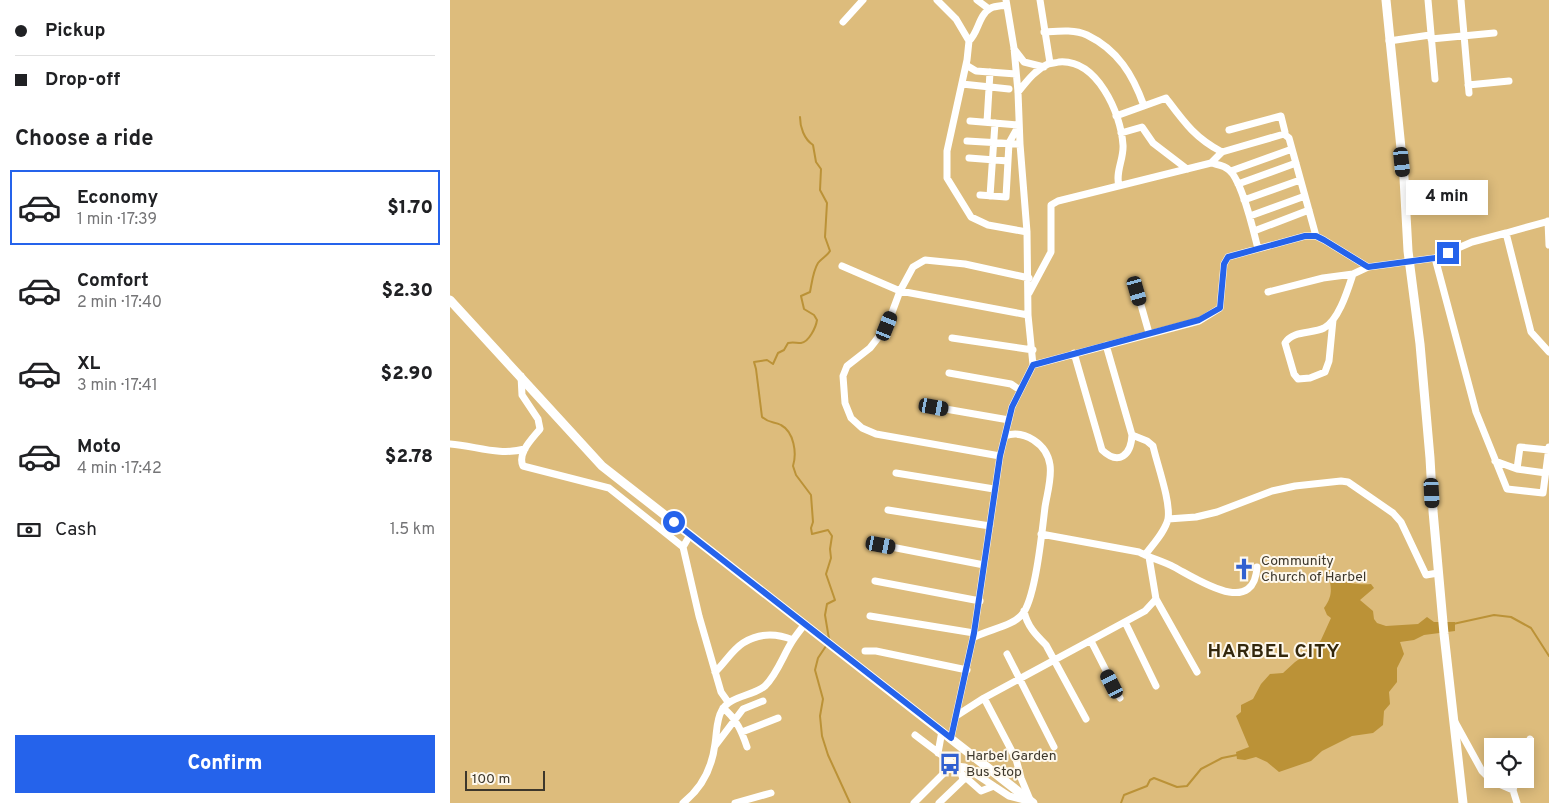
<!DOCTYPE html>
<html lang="en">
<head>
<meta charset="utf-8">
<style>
	:root { --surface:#fff; --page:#f2f2f2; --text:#202124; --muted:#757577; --line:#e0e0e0; --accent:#2563eb }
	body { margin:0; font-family:Overpass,sans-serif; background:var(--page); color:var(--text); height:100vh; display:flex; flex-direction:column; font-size:19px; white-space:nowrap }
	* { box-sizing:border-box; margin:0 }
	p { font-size:16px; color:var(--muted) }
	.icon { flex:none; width:28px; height:28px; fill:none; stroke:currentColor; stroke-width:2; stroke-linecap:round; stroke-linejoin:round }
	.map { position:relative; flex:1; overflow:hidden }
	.sheet { display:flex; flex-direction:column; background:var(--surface); width:450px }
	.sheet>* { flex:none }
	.guide { display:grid; align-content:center; height:110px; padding:0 15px; background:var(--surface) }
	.buttons { position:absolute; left:1034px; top:738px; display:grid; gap:10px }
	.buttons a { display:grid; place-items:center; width:50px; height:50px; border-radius:0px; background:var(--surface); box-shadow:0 2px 12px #0003; font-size:25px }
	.scale { position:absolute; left:15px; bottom:12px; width:80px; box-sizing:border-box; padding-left:5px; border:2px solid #3d372b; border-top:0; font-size:14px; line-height:18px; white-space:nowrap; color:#3d372b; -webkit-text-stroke:4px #fef8ec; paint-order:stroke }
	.end { position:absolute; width:22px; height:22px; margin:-11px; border:6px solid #2563eb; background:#fff; box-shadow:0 0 0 2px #fff }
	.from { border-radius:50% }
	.bubble { position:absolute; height:35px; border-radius:0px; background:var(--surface); box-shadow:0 2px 12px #0003; font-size:16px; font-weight:800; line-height:35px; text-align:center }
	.car { position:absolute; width:15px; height:30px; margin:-15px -8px; border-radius:6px; box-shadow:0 0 4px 1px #0007; background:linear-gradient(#222 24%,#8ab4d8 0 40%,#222 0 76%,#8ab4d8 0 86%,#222 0) }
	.guide b { display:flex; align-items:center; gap:18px; height:48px; font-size:19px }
	.guide b+b { border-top:1px solid var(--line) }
	.guide i { width:12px; height:12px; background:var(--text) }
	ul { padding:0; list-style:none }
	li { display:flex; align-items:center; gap:15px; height:75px; margin:0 10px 8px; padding:0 5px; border:2px solid transparent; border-radius:0px }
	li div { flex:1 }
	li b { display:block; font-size:19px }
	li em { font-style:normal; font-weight:800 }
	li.current { border-color:var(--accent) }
	li>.icon { width:45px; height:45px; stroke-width:1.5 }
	h2 { padding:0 15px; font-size:22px; line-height:60px }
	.pay { display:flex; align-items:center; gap:12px; height:55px; padding:0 15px; font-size:19px }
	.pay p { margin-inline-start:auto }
	.button { display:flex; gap:10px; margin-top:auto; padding:10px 15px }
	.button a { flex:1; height:58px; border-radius:0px; background:var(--accent); color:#fff; font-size:20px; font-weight:800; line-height:58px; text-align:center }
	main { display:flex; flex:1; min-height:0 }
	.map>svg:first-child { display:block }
	.green { fill:#ddbc7c; fill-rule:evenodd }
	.water { fill:#bb9237 }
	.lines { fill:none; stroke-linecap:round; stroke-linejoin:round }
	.stream { stroke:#bb9237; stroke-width:2 }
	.minor { stroke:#fff; stroke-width:7 }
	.major { stroke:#fff; stroke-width:9 }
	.route { stroke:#2563eb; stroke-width:6 }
	.labels { text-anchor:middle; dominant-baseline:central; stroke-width:4; stroke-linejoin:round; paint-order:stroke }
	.poi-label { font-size:14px; fill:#3d372b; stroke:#fef8ec; text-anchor:start }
	.district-label { font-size:19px; font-weight:bold; letter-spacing:1px; fill:#33270c; stroke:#fef8ec }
</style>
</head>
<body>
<main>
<section class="sheet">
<div class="guide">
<b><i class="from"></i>Pickup</b>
<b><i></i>Drop-off</b>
</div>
<h2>Choose a ride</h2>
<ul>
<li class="current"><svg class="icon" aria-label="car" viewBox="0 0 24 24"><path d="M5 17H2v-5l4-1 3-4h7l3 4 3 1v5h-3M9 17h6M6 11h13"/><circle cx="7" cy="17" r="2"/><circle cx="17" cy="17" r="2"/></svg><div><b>Economy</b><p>1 min · 17:39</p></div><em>$1.70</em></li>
<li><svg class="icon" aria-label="car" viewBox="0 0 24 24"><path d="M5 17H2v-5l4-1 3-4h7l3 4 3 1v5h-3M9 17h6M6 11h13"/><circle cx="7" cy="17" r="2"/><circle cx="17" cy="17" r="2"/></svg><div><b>Comfort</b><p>2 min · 17:40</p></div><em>$2.30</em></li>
<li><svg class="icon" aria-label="car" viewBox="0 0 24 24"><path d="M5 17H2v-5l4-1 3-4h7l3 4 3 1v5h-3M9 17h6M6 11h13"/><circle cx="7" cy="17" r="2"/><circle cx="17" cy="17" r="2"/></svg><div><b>XL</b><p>3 min · 17:41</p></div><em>$2.90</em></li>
<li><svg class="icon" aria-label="car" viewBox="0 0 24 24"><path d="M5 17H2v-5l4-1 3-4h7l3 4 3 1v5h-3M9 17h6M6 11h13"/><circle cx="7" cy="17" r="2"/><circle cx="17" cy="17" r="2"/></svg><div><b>Moto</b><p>4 min · 17:42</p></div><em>$2.78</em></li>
</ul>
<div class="pay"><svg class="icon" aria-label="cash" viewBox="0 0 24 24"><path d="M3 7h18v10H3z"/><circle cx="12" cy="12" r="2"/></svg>Cash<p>1.5 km</p></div>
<div class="button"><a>Confirm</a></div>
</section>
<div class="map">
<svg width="1099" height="803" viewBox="0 0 1099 803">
	<rect width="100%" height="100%" fill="#faeaca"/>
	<path class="green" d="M0,0H1099V803H0ZM1042,746H1075V779H1042Z"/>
	<path class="water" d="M877,565C884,583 904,585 921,584L924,588L910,600L923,611L924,619L927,623L936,626L968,624L977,617L984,622H1005V631L974,635L964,640L950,642L954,654L947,668V682L939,692L940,704L934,711L933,725L923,733L902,736L872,751L861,761L829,772L817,762L806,757L795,760L787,759L786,752L799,747L786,716L791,712V705L803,699L811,684L820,674L833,673L845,662L858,653L871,640L881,618L877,615L874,608C886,592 879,583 877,565Z"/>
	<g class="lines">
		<path class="stream" d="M350,117C350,127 354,139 363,145L366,162L371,169L370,190L377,203L375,237L380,251C377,256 372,258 368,263C363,271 362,282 360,292L351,296L354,309L364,315L367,320C366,327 359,342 351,343C346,343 343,342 338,343L334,350L328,353L323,364L317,360L304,362L306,369L312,417C320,424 324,421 331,425C344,432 347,453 343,466L346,475L361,495L363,522L361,528L362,534L378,530L382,536L380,549L381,558L376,574L385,600L377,604L375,615L379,639
			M1003,624L1044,615L1061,617L1081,628L1099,656
			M376,646L368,658L365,670L373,699L370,716L372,736L378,755L400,803
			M671,803L674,795L697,786L700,780L704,778L727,787L737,786L751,769L772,758L787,755"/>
		<path class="minor" d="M487,0L506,19L519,41L517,60L497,151V178L521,217L538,225L577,232
			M527,0L539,9
			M590,0L600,63
			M978,0L985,79
			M1011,0L1019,93
			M393,22L413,0
			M594,32C608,31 625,29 637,35C668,50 683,75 694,106
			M981,39L1044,33
			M519,41C529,32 528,15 541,8C545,6 551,6 556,5
			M939,41L980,35
			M564,49L574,62L594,67
			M516,65L526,71L566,74
			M512,84L559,89
			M1018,85L1059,81
			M568,92C577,81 585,70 598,64C602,63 606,63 609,62C647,59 671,113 673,145C674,159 665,172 669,186
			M666,116L716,98C734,122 745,138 772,152
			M520,121L569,125L559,143L556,197L530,195
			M537,122L540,72
			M779,130L831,116L835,132L834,134
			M671,133L692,127L703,143L737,169
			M517,141L570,144
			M519,158L558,161
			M761,163L772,152L834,134L839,138L866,236
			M781,171L842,149
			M788,184L846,163
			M540,196L545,123
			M794,200L850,180
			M800,216L855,196
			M1098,221L1099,245
			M804,231L859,210
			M1056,233L1099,221
			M985,258L1026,412L1057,489L1093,493L1099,447
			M392,266L450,291L578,315
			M687,291L699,333
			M818,292L873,278L903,274L918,267
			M579,293L601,252V205L608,201L761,163C768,165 774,165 779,170C792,180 804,233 808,249
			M883,320L879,361L875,372L860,378L848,379L844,374L835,343C843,330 862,334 874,328C889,320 898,289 903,274
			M502,338L583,350
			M624,353L652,450C669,466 681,455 682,435L656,345
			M583,365L749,321L770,308L774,264L778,257L855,236H866L874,240L918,267L985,258L1022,242L1056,233L1081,332L1099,352
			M499,373L561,384L570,390
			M71,376L72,395L88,419L90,429C82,439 67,453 73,466L159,488L233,547
			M484,407L559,420
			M682,435L697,441L703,446C707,464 721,502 718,519C715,532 703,544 695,555
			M0,444C26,446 49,456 75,449
			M550,456L426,434L412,428L401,418L395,403L393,376L397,366L420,348L437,326L450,291L463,267L475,260L515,264L579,278
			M1045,461L1067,469L1096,473
			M1067,469L1070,447L1099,450
			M446,473L544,489
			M438,510L540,526
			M718,519L746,517L767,512L822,491L845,486L891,481L898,482L943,513L951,522L976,575L988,573
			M591,534L689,552C700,558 713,561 724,567C747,579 804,618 807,567
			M240,535L233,547L249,616L271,692L278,702
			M431,545L534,565
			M699,557L706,599L747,672
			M425,581L530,601
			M574,611C577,626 586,635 596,645L636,719
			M420,616L524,633
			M675,622L706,686
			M523,638C538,629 564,627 574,612C586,593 592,532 595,507C597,494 602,478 600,465C597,444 574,429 555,436
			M641,641L670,698
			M415,651H426L517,670
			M557,654L604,747
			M265,672C274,664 282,650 293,643C309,633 326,633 343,640
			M534,698L566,759L571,778L581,802
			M273,708C286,718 292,732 297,747
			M506,716L534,698L695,611L706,599
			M1005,722L1032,771L1042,781L1063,790L1067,803
			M292,732L328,718
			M465,735L506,766L515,767L559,796L578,801
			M501,738L524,633L550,456L562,407L583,365L578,315L577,232L570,144L568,92L564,48L556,0
			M265,746L293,709L313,701
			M488,753L492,731
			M1075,753L1080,739
			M513,775L531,791L544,786
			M1063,790L1066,779
			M233,803C252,788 262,768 265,744C267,732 266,720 272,710C280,696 303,696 315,686C328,673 333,655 343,640C347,634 351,629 355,624
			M285,803L321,793
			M464,803L503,764
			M489,803L513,780L510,768L506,766"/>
		<path class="major" d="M936,0L954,178L958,251L970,344L980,458L983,511L994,634L1013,803
			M0,300L152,466L583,803"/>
	</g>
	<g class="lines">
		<path class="route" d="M224,522L501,738L524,633L550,456L562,407L583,365L749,320L770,308L774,264L778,257L855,236H866L874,240L918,267L985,258L998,253"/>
	</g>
	<defs>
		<g id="church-bare" transform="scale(1.725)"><path d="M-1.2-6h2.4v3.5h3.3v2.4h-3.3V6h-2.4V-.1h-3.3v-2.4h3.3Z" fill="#3261d0" stroke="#fef8ec" stroke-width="2.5" paint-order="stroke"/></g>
		<g id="bus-bare" transform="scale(1.725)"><path d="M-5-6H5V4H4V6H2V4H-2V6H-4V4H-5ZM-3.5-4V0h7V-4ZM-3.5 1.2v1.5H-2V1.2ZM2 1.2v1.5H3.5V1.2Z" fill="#3261d0" stroke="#fef8ec" stroke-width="2.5" paint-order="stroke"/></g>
	</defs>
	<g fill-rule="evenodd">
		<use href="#church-bare" x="794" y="569"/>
		<use href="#bus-bare" x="500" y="764"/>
	</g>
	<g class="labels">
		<g class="poi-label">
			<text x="811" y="561">Community<tspan x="811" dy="16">Church of Harbel</tspan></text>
			<text x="516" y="756">Harbel Garden<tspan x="516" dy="16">Bus Stop</tspan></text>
		</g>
		<g class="district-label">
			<text x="824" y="652">HARBEL CITY</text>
		</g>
	</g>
</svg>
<div class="buttons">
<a><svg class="icon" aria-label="locate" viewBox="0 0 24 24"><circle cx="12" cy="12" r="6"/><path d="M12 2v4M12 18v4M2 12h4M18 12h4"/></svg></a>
</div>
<div class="scale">100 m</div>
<i class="end from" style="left:224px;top:522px"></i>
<i class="end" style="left:998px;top:253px"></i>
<div class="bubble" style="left:956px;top:180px;width:82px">4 min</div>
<i class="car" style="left:952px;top:162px;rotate:174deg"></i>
<i class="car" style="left:687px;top:291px;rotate:164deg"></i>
<i class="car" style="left:437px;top:326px;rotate:22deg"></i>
<i class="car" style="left:484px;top:407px;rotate:100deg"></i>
<i class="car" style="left:982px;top:493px;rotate:177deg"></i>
<i class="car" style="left:431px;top:545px;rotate:101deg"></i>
<i class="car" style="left:662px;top:684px;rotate:333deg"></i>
</div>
</main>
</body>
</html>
